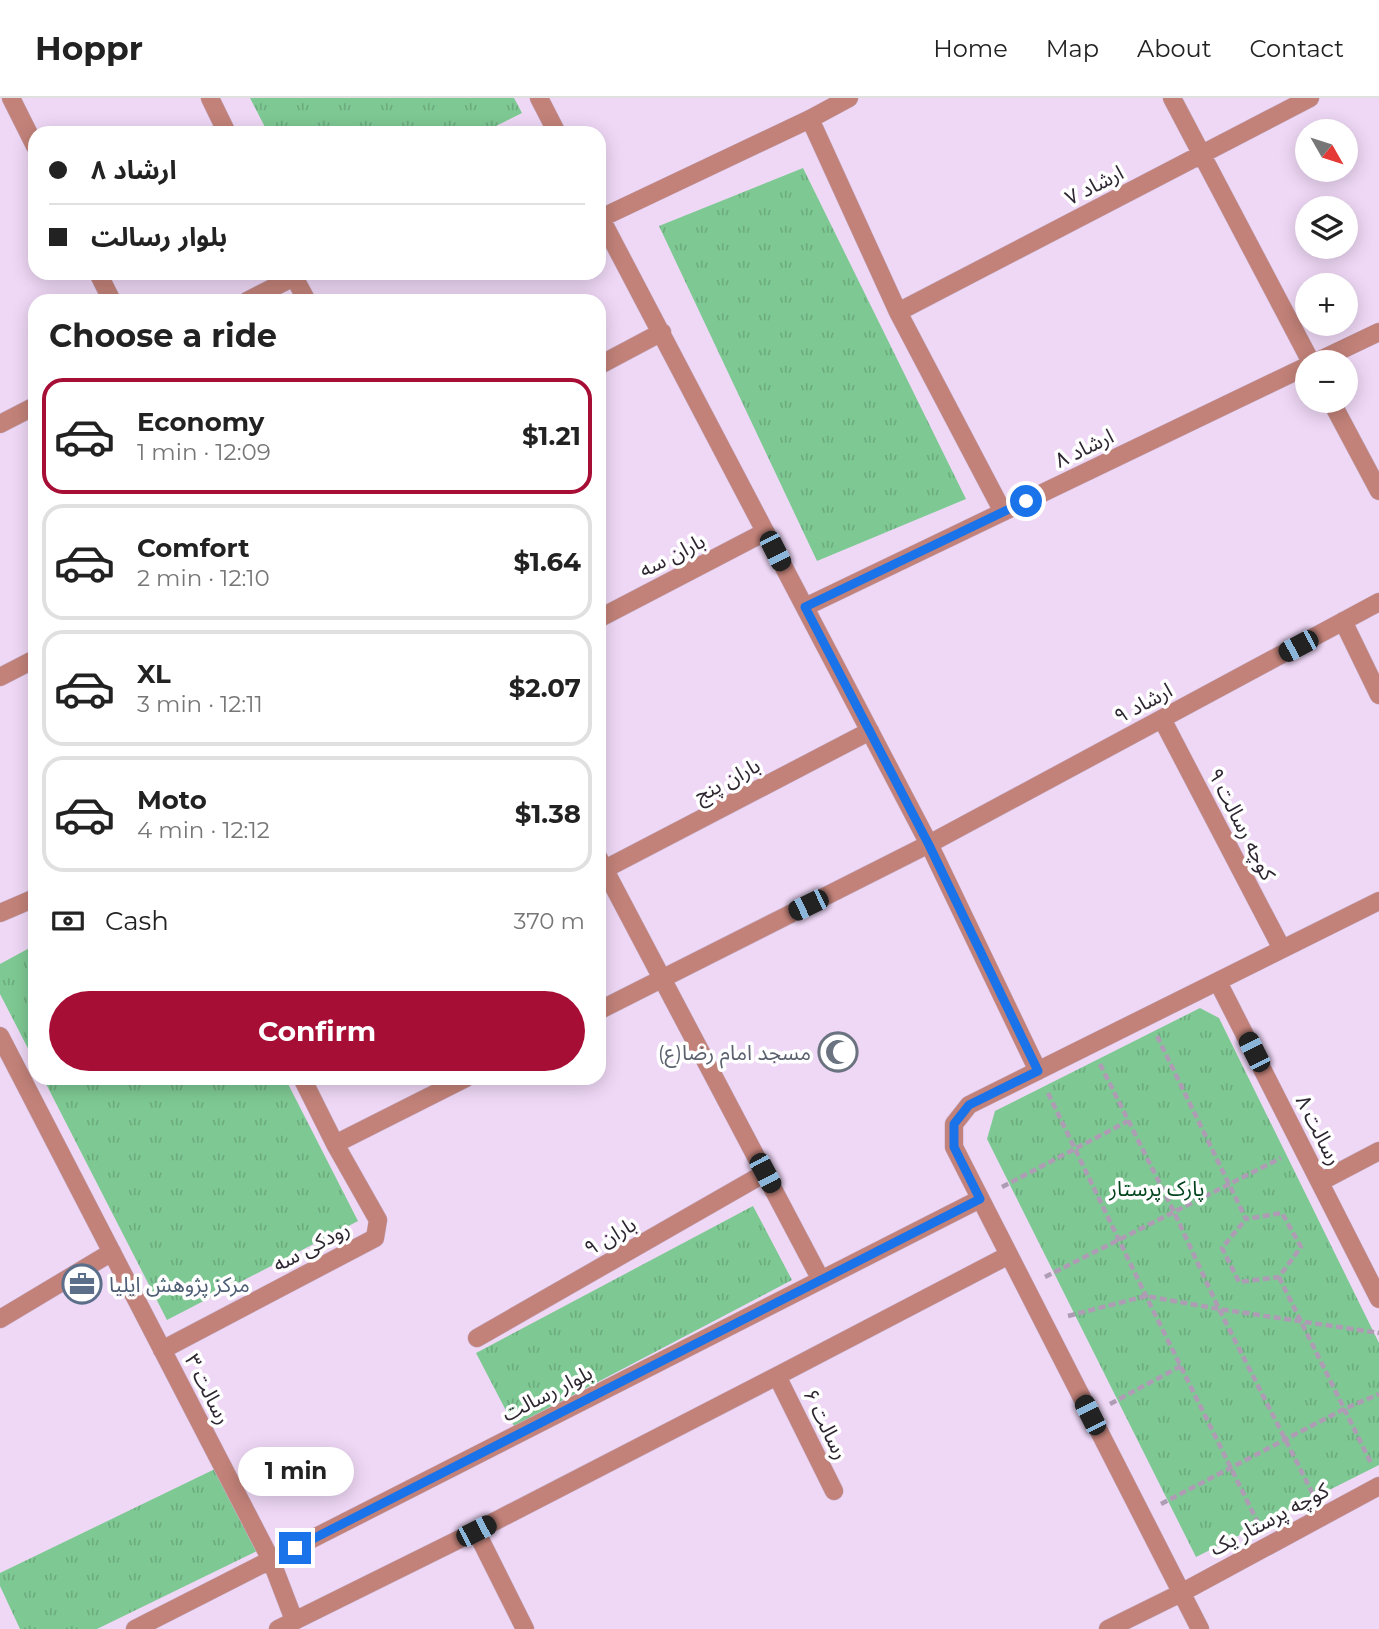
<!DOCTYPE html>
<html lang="en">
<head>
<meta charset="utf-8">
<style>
	:root { --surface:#fff; --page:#f2f2f2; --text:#222; --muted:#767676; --line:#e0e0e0; --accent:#a70e36 }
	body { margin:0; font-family:Montserrat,"Noto Sans Arabic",sans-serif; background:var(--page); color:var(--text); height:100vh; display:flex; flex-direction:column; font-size:26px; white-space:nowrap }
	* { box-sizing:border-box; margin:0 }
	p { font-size:23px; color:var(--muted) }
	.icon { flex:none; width:38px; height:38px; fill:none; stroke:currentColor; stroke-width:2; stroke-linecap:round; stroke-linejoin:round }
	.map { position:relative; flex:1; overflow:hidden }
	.drawer { position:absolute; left:28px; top:196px; width:578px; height:791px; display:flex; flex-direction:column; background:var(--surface); border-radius:21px; box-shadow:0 4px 18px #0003 }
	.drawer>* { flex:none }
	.hud { position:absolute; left:28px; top:28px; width:578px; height:154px; border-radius:21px; box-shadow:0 4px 18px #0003; display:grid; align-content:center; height:154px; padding:0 21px; background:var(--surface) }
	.needle { width:46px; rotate:129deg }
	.controls { position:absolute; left:1295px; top:21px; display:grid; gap:14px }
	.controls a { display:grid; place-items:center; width:63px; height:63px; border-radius:50%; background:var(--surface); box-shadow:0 4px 18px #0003; font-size:35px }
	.end { position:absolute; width:32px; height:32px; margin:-16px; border:9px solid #1a73e8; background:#fff; box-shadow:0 0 0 4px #fff }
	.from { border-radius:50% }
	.bubble { position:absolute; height:49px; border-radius:24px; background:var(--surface); box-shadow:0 4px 18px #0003; font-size:23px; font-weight:700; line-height:49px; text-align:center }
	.car { position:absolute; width:21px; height:42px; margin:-21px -10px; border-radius:9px; box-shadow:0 0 5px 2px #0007; background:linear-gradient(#222 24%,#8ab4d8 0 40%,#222 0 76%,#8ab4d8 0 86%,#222 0) }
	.hud b { display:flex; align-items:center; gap:24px; height:66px; font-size:26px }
	.hud b+b { border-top:2px solid var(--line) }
	.hud i { width:18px; height:18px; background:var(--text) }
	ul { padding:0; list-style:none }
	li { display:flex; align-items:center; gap:21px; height:116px; margin:0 14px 10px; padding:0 7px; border:4px solid var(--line); border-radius:21px }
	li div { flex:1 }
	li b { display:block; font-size:26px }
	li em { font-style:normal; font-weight:700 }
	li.selected { border-color:var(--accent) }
	li>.icon { width:63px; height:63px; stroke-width:1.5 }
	h2 { padding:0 21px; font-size:32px; line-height:84px }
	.pay { display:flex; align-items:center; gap:18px; height:77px; padding:0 21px; font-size:26px }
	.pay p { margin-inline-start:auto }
	.button { display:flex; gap:14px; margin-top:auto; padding:14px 21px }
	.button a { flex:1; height:80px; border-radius:42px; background:var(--accent); color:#fff; font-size:28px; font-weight:700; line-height:80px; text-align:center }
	header { display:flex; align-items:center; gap:42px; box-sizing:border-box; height:98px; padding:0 35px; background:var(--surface); border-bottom:2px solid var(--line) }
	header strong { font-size:33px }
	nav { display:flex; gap:38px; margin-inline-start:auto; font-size:24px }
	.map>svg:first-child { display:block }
	.park { fill:url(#park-tufts) }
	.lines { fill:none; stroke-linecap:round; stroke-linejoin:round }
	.minor-casing { stroke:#c8b4cf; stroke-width:19 }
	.path { stroke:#ae9cb4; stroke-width:4.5; stroke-dasharray:7 3.5; stroke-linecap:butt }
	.minor { stroke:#c28279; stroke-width:18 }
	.route { stroke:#1a73e8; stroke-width:9 }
	.labels { text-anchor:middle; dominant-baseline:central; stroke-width:7; stroke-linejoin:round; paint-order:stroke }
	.street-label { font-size:21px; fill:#2e2631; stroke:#fff }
	.worship-label { font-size:21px; fill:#5b616d; stroke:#fff; text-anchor:end }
	.park-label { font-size:21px; fill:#00431d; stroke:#fff }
	.service-label { font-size:21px; fill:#4e5e75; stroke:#fff; text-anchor:start }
</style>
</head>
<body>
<header>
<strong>Hoppr</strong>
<nav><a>Home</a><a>Map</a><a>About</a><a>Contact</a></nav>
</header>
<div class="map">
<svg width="1379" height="1531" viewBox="0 0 1379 1531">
	<defs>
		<pattern id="park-tufts" width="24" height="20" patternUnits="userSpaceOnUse" patternTransform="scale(1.75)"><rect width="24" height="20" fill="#7ec993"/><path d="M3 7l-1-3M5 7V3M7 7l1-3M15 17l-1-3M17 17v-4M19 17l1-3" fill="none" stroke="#6dac7f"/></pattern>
	</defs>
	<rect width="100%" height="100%" fill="#efd8f6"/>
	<path class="park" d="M250,0H514L522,15L482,35H268Z
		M803,70L966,401L817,463L659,128Z
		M35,847V964L0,896V866Z
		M1200,910L1219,920L1379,1245V1367L1196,1459L987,1041L995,1013Z
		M43,980H285L358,1123L167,1222Z
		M753,1108L792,1182L514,1328L476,1255Z
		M217,1370L257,1453L97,1531H20L0,1488V1475Z"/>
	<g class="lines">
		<g class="minor-casing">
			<path id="minor" d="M11,0L35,48
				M210,0L227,35
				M539,0L557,35
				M1172,0L1311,264
				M810,21L898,214L1003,414
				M598,115L929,746L1038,973
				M601,120L810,21L849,0
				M98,175L112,203
				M247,203L294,179L307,203
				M898,214L1310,0
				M1316,264L1379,234
				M598,268L662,234
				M1331,303L1379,393
				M0,326L35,308
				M805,509L1307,268
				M598,521L765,434
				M1343,523L1379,597
				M0,579L35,561
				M1162,621L1282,851
				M598,759L821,1182
				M605,771L870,633
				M0,815L35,800
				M1218,884L1379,1201
				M598,913L929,746L1379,504
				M0,938L271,1462L294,1522
				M335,1046L466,980
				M1320,1084L1379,1053
				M0,1221L112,1154
				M477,1240L765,1075
				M162,1252L375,1140L378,1122L335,1046L302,980
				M777,1278L834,1393
				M476,1433L525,1531
				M135,1531L980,1101
				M278,1531L476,1433L777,1278L1009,1157
				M1108,1531L1181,1495L1379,1388
				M1200,1531L954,1049V1026L969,1007L1379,803"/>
		</g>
		<path class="path" d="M1157,938L1246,1121L1282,1115L1301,1149L1279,1179L1239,1184L1222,1150L1246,1121
			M1100,966L1174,1114L1219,1211L1314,1398
			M1048,995L1146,1198L1259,1427
			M1002,1089L1128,1023
			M1045,1179L1281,1060
			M1279,1179L1371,1365
			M1068,1218L1146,1198L1219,1211L1379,1235
			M1110,1306L1181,1268
			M1161,1406L1344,1311L1379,1296"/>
		<use href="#minor" class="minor"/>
	</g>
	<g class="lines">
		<path class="route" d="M295,1450L980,1101L954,1049V1026L969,1007L1038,973L929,747L805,509L1026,403"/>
	</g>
	<defs>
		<g id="mosque-ring" transform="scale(2.0125)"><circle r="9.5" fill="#fff" stroke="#6b7280" stroke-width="1.5"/><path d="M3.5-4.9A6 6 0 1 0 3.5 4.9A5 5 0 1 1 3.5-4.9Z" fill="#6b7280"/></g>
		<g id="office-ring" transform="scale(2.0125)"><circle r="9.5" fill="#fff" stroke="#5c6f8a" stroke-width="1.5"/><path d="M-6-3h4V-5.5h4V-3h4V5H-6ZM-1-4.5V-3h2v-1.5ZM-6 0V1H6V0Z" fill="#5c6f8a"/></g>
	</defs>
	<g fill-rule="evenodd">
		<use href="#mosque-ring" x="838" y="954"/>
		<use href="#office-ring" x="82" y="1186"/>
	</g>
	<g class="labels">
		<g class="street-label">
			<text transform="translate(1094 87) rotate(-27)">ارشاد ۷</text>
			<text transform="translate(1084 350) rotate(-26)">ارشاد ۸</text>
			<text transform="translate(672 457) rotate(-27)">باران سه</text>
			<text transform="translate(1143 605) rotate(-28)">ارشاد ۹</text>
			<text transform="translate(727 682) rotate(-28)">باران پنج</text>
			<text transform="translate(1242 726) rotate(63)">کوچه رسالت ۹</text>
			<text transform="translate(1319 1032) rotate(63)">رسالت ۸</text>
			<text transform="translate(610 1138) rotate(-30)">باران ۹</text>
			<text transform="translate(311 1148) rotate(-28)">رودکی سه</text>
			<text transform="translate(208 1291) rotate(63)">رسالت ۳</text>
			<text transform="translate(547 1295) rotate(-27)">بلوار رسالت</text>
			<text transform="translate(826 1326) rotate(64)">رسالت ۶</text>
			<text transform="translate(1269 1421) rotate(-28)">کوچه پرستار یک</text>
		</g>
		<g class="worship-label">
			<text x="811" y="954">مسجد امام رضا(ع)</text>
		</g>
		<g class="park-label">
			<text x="1157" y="1090">پارک پرستار</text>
		</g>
		<g class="service-label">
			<text x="109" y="1186">مرکز پژوهش ایلیا</text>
		</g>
	</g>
</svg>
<div class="controls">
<a><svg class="needle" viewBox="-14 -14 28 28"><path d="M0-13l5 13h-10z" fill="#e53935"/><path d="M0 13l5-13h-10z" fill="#767676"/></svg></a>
<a><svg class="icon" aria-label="layers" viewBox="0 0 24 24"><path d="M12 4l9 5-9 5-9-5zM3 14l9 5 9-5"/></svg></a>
<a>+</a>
<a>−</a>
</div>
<i class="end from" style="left:1026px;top:403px"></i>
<i class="end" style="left:295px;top:1450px"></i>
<div class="bubble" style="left:238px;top:1349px;width:116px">1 min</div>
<i class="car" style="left:775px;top:453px;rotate:153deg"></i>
<i class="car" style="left:1298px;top:548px;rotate:242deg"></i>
<i class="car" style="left:808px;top:807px;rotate:244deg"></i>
<i class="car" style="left:1254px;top:954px;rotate:333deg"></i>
<i class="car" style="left:765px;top:1075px;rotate:152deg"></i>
<i class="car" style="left:1090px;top:1317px;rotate:333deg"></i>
<i class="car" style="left:476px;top:1433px;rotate:63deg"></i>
<div class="hud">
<b><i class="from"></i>ارشاد ۸</b>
<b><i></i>بلوار رسالت</b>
</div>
<section class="drawer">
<h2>Choose a ride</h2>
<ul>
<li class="selected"><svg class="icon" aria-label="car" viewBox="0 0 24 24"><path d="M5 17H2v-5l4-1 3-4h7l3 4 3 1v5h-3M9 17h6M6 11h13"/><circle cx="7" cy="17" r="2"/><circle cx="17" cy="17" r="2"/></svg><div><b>Economy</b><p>1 min · 12:09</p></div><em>$1.21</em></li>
<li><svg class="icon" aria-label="car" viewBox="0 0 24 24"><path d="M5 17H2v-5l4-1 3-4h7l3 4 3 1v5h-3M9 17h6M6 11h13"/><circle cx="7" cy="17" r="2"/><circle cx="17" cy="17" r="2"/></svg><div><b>Comfort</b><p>2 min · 12:10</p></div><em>$1.64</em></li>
<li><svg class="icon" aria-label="car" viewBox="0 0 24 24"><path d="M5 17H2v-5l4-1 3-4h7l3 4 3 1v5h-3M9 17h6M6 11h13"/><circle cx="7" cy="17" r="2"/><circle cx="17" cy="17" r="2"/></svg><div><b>XL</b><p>3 min · 12:11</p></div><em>$2.07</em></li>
<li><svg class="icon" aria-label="car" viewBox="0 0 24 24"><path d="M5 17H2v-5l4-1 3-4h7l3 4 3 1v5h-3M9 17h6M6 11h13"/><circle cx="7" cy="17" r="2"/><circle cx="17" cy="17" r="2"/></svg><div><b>Moto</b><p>4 min · 12:12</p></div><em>$1.38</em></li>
</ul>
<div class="pay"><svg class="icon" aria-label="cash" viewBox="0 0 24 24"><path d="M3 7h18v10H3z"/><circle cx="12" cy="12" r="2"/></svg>Cash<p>370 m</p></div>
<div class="button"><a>Confirm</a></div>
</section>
</div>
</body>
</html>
